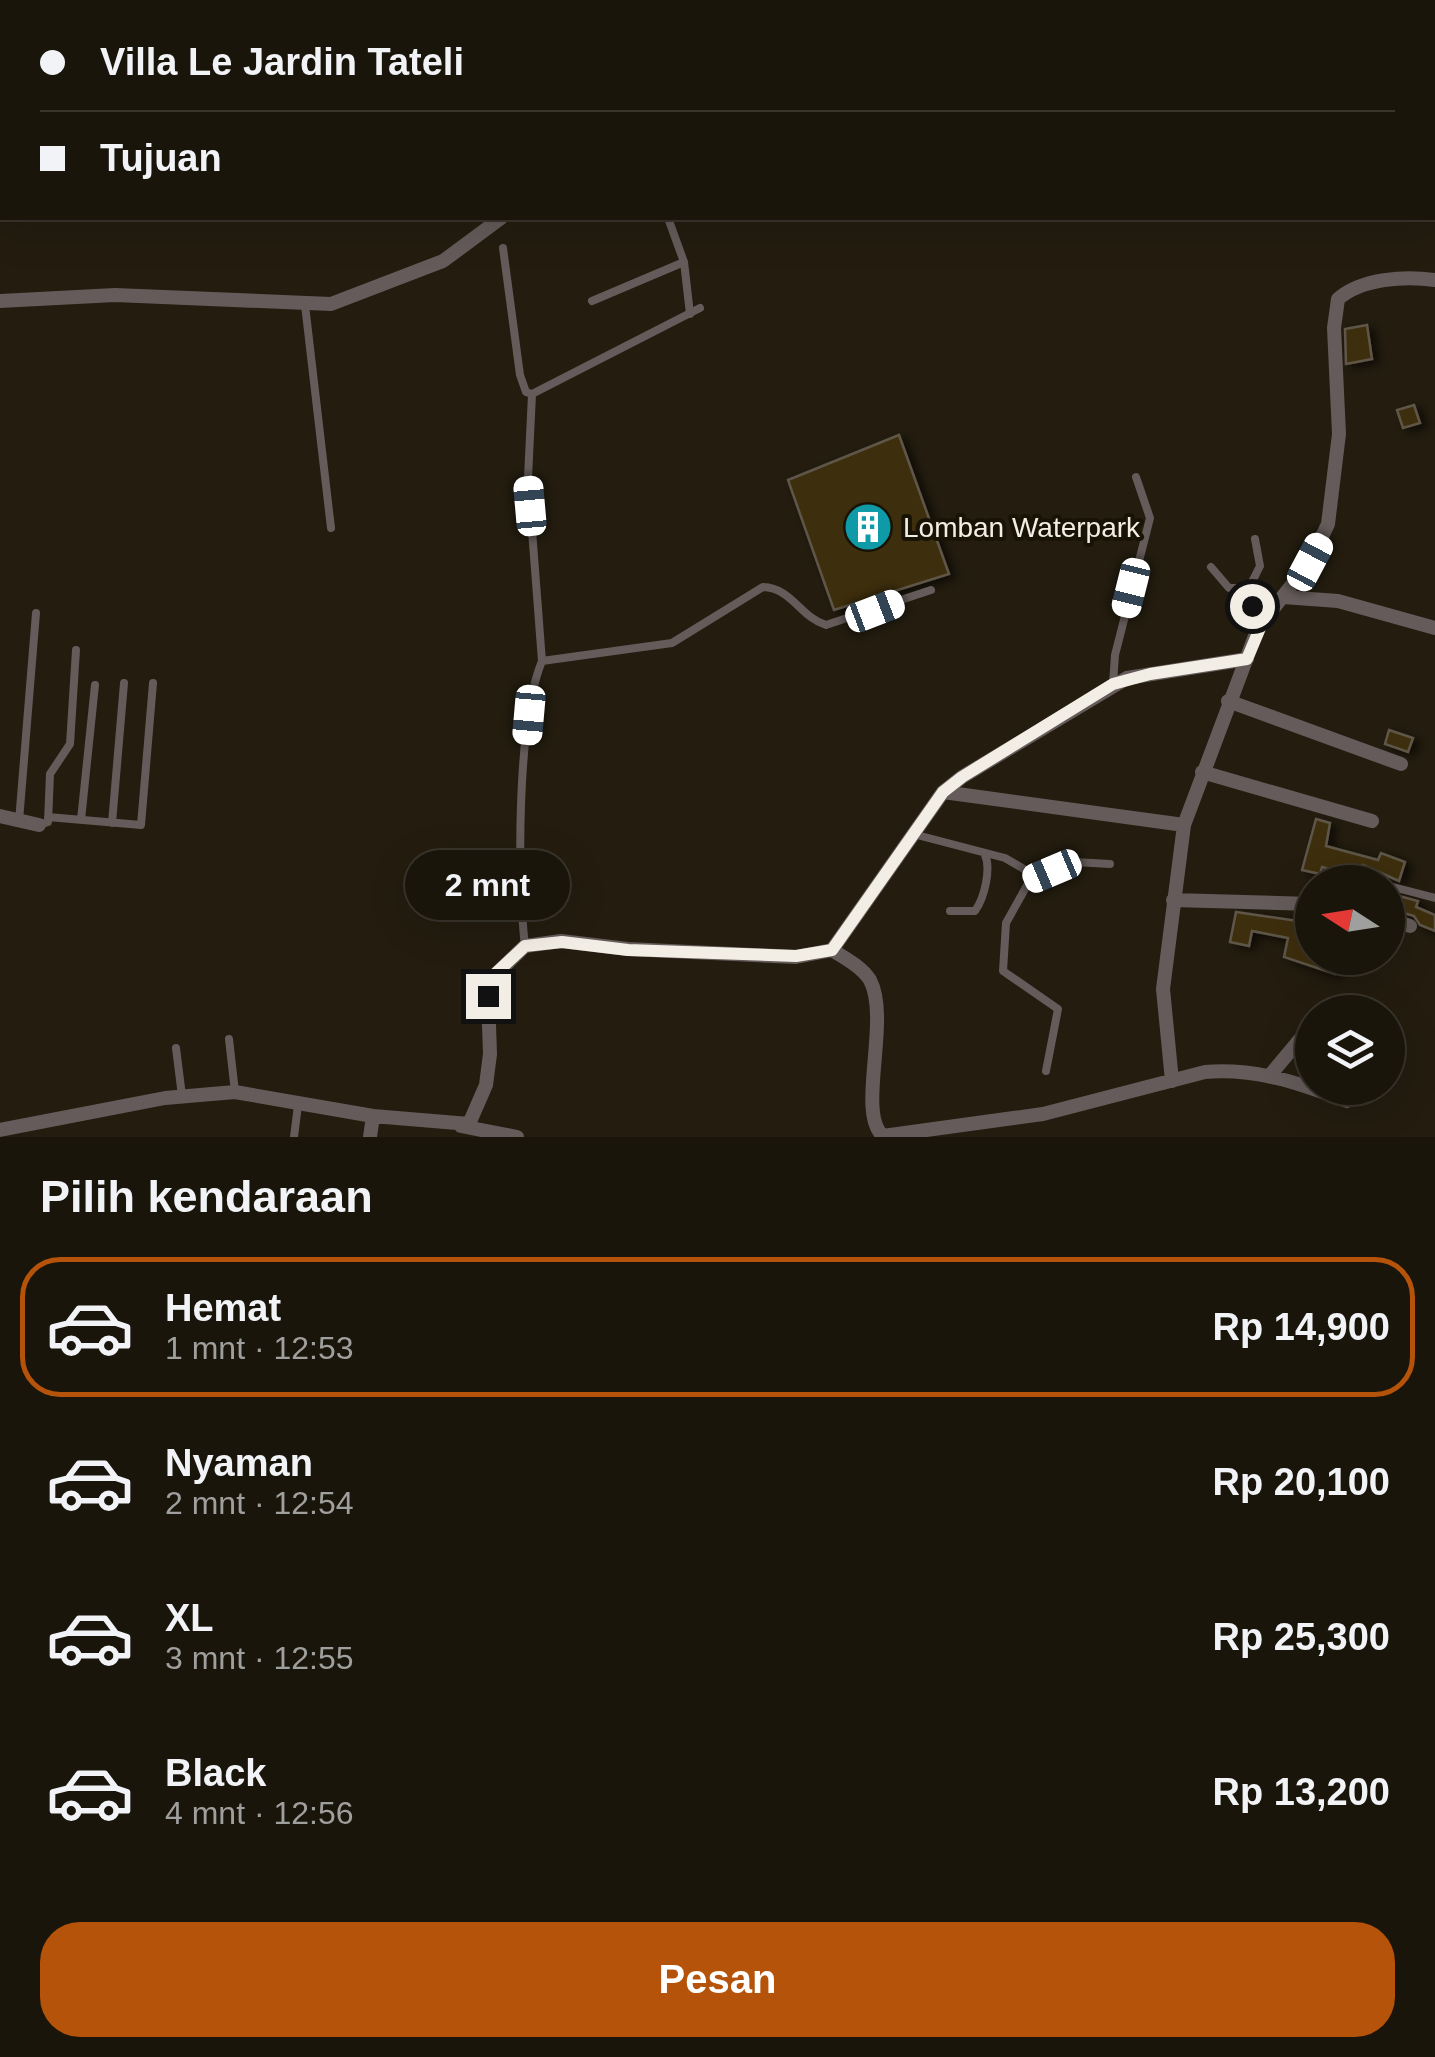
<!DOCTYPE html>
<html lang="id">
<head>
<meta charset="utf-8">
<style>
	:root { --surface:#1a150b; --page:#272219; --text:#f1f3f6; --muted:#9f9f9d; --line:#38342c; --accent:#b45309 }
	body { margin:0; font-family:Helvetica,sans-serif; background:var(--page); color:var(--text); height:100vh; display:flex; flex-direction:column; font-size:38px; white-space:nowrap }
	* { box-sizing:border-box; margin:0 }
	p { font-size:32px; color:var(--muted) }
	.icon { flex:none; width:55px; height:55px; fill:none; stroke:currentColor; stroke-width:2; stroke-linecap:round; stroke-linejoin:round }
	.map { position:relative; height:1137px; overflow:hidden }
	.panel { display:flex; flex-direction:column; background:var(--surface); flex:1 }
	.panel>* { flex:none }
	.banner { position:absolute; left:0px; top:0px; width:1435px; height:220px; box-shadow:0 10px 40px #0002,0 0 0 2px var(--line); display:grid; align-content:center; height:220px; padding:0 40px; background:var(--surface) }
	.needle { width:65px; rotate:282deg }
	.controls { position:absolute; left:1295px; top:865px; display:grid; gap:20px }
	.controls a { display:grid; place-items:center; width:110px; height:110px; border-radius:50%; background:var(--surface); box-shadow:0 10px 40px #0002,0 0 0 2px var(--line); font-size:50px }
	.end { position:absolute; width:45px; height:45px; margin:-22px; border:12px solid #f3eee5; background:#111; box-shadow:0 0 0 5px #111 }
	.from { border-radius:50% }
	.bubble { position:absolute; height:70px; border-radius:35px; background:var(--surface); box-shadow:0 10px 40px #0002,0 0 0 2px var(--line); font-size:32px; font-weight:800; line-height:70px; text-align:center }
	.car { position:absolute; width:30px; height:60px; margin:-30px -15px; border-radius:12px; box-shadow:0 0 8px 2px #0007; background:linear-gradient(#fff 24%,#345 0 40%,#fff 0 76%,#345 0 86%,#fff 0) }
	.banner b { display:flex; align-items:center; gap:35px; height:95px; font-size:38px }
	.banner b+b { border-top:2px solid var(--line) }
	.banner i { width:25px; height:25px; background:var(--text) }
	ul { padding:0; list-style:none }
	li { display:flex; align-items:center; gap:30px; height:140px; margin:0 20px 15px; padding:0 20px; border:5px solid transparent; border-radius:40px }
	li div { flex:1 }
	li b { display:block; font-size:38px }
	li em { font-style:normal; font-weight:800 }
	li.active { border-color:var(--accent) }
	li>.icon { width:90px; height:90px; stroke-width:1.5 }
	h2 { padding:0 40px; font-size:45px; line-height:120px }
	.action { display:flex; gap:20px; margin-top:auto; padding:20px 40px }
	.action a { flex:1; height:115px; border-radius:40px; background:var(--accent); color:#fff; font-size:40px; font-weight:800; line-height:115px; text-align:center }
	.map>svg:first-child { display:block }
	.building { fill:#3c2e0d; stroke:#5f5748; stroke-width:2.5; filter:url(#shadow) }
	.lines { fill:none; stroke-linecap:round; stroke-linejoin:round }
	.service { stroke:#645b5a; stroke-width:8 }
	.minor { stroke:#645b5a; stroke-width:14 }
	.route { stroke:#f3eee5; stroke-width:12 }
	.labels { text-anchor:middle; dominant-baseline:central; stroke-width:8; stroke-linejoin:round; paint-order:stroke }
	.poi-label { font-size:28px; fill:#f3eee5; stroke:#191306; text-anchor:start }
</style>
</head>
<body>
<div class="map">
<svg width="1435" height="1137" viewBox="0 0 1435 1137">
	<defs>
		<filter id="shadow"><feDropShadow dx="6" dy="3.5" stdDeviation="5" flood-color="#0009"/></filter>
	</defs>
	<rect width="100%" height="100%" fill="#231c0f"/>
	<path class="building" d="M1367,325L1372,359L1346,364L1345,329Z
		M1414,405L1420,423L1403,428L1397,410Z
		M899,435L949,574L834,610L788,480Z
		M1389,730L1413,738L1408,752L1385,744Z
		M1316,819L1330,823L1326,846L1378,860L1381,853L1405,862L1399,881L1363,865L1358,882H1342L1345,873L1322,867L1320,874L1302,870Z
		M1388,893L1418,901L1416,907L1435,915V931L1420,925L1414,916L1388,908Z
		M1236,912L1312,923V958H1340L1335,974L1284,957L1288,938L1252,931L1249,946L1230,942Z"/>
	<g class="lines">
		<path class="service" d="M668,218L684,262L690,314
			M503,248L520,375L526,392L532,394L700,308
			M592,301L684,262
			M305,305L331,528
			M532,394L528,478L542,661
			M1211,567L1229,588H1249L1260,566L1255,539
			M1243,591L1263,621
			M1113,684L1115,655L1150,518L1136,477
			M48,817L141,825L153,683
			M81,820L95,685
			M19,821L36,613
			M112,823L124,683
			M39,825L48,822L50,774L70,744L76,650
			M917,835L1005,858L1029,872L1030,880L1006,923L1003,971L1058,1009L1046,1071
			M1030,880L1074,862L1110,864
			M1389,886L1435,898
			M950,911H975C985,897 991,868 985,855
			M525,946C517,879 517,721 542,661L672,643L763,587C792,588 800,617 826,625L931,590
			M229,1039L235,1092
			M176,1048L182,1096
			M294,1137L298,1105"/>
		<path class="minor" d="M469,0L470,2
			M1268,0V2
			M77,2V0
			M939,2L940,0
			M0,25L2,26
			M0,301L115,295L331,304L443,261L501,218
			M1283,597L1338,601L1435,628
			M1228,701L1401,764
			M1202,772L1372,821
			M943,792L1184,825
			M0,816L39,825
			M1173,900L1312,904
			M1388,918L1410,926
			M832,950C845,958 862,967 870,980C891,1020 856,1113 883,1136L1043,1114L1205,1072C1257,1068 1299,1083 1347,1101
			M1346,1012L1356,1011
			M1271,1074L1312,1025
			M1172,1081L1163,989L1184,825L1258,628L1310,562L1328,524L1339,434L1334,328L1338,299C1362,278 1405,276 1435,280
			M461,1126L517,1137
			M0,1130L165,1098L235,1092L373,1116L469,1124L486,1085L490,1054L488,996L495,975L525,946L561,941L628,949L796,957L832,950L943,792L962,777L1127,678L1247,659
			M370,1137L373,1116"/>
	</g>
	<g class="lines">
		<path class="route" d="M488,996L494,975L525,946L562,942L628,950L796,956L832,950L943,792L962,777L1113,684L1150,674L1247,659L1263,621L1252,606"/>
	</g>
	<defs>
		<g id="building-disc" transform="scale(2.5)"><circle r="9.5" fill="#0f9aa8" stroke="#191306"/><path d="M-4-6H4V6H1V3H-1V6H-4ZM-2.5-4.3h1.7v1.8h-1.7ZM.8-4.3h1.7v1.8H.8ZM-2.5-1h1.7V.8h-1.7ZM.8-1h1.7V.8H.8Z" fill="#fff"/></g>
	</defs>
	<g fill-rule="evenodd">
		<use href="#building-disc" x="868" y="527"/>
	</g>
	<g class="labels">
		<g class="poi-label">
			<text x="903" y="527">Lomban Waterpark</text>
		</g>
	</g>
</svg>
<div class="controls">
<a><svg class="needle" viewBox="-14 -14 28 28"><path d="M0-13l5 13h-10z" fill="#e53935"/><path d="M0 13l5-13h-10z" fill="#9f9f9d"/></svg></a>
<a><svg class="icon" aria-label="layers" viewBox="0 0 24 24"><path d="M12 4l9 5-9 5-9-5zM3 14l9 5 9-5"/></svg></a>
</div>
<i class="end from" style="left:1252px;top:606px"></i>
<i class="end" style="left:488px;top:996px"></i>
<div class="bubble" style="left:405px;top:850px;width:165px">2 mnt</div>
<i class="car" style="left:530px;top:506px;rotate:355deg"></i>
<i class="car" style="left:1310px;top:562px;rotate:28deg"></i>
<i class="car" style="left:1131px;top:588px;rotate:194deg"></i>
<i class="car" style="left:875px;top:611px;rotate:69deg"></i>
<i class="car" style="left:529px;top:715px;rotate:185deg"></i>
<i class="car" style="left:1052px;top:871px;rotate:247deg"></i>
<div class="banner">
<b><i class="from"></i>Villa Le Jardin Tateli</b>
<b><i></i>Tujuan</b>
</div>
</div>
<section class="panel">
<h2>Pilih kendaraan</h2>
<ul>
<li class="active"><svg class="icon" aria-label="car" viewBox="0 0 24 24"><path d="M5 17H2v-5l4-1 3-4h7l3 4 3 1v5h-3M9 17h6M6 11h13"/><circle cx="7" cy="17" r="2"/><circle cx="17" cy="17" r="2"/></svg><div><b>Hemat</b><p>1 mnt · 12:53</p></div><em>Rp 14,900</em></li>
<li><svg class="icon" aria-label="car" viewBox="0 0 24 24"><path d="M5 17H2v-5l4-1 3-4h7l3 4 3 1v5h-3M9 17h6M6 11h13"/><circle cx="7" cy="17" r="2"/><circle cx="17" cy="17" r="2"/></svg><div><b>Nyaman</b><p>2 mnt · 12:54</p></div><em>Rp 20,100</em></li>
<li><svg class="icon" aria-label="car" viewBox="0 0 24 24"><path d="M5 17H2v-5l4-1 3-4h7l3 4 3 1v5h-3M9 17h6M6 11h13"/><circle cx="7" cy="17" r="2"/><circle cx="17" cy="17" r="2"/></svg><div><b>XL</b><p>3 mnt · 12:55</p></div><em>Rp 25,300</em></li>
<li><svg class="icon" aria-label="car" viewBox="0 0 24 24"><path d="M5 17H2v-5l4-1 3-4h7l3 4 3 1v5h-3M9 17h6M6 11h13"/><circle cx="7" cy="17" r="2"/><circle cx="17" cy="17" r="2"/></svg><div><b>Black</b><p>4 mnt · 12:56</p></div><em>Rp 13,200</em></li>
</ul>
<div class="action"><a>Pesan</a></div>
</section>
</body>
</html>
